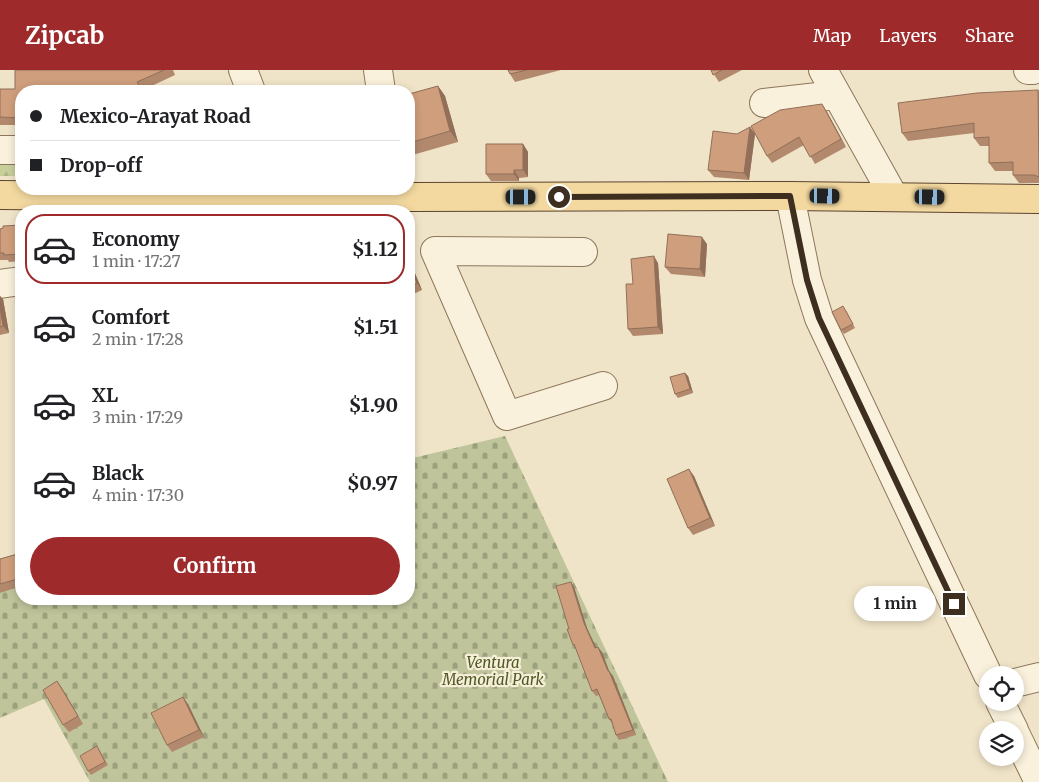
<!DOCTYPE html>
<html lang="en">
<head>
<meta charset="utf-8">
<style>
	:root { --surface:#fff; --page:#f2f2f2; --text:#202124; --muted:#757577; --line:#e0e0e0; --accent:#9e2a2b }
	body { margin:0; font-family:Merriweather,serif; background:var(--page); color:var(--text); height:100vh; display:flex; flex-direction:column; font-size:19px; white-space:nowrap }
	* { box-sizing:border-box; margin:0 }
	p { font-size:16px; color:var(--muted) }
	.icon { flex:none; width:28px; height:28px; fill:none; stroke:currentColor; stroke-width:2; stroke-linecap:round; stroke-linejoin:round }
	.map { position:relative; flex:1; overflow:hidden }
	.drawer { position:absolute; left:15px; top:135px; width:400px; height:400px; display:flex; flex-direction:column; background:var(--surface); border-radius:20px; box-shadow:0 2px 8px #0003 }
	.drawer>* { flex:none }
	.hud { position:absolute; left:15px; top:15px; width:400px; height:110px; border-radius:20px; box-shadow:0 2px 8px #0003; display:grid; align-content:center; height:110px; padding:0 15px; background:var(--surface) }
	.fabs { position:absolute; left:979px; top:596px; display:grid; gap:10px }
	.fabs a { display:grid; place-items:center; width:45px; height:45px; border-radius:50%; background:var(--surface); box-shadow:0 2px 8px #0003; font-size:25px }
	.end { position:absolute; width:22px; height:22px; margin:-11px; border:6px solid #3d2e20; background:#fff; box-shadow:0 0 0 2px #fff }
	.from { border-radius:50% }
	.bubble { position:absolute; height:35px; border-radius:18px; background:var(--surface); box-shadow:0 2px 8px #0003; font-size:16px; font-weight:700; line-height:35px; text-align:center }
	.car { position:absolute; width:15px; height:30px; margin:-15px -8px; border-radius:6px; box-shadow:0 0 4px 1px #0007; background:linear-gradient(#222 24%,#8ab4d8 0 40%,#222 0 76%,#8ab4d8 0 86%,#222 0) }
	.hud b { display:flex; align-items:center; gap:18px; height:48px; font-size:19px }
	.hud b+b { border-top:1px solid var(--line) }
	.hud i { width:12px; height:12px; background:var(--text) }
	ul { padding:9px 0 0; list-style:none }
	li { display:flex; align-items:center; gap:15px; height:70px; margin:0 10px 8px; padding:0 5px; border:2px solid transparent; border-radius:20px }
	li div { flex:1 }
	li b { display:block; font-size:19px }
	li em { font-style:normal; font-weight:700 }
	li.on { border-color:var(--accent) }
	li>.icon { width:45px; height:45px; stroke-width:1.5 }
	.cta { display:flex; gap:10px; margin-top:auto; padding:10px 15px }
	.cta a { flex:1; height:58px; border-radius:30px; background:var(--accent); color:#fff; font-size:20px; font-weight:700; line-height:58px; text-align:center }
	header { display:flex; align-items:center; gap:30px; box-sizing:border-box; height:70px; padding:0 25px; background:var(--accent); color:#fff }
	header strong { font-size:24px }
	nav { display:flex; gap:28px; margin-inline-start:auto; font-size:18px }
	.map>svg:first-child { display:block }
	.forest { fill:url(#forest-firs) }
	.cemetery { fill:url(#cemetery-stones) }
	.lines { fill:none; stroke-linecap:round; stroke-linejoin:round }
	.minor-casing { stroke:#8d765c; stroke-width:30 }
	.major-casing { stroke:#5b4430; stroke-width:30 }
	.minor { stroke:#faf1dc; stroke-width:28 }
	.major { stroke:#f3d9a0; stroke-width:28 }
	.wall { fill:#b2896c }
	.shaded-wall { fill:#916f58 }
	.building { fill:#cf9f7d; stroke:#916f58 }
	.route { stroke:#3d2e20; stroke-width:6 }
	.labels { text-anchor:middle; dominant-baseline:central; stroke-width:4.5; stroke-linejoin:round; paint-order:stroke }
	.park-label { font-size:15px; font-style:italic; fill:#4d5a26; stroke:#f7eed8 }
</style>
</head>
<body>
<header>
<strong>Zipcab</strong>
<nav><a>Map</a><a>Layers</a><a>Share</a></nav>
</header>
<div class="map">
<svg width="1039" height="712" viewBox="0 0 1039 712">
	<defs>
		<pattern id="forest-firs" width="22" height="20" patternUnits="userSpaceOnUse" patternTransform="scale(1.25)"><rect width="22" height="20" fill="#c9cf9b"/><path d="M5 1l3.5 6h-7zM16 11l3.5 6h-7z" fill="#aeb285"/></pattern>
		<pattern id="cemetery-stones" width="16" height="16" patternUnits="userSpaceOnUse" patternTransform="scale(1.25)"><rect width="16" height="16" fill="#bfc49a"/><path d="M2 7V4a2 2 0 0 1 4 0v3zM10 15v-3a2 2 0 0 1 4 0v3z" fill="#9ca07d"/></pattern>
	</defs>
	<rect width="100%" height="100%" fill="#f0e4c8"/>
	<path class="forest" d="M0,88H21V106H0Z"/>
	<path class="cemetery" d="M505,366L668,712H90L44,629L0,648V489L21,483V529H409V389Z"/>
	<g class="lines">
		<g class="minor-casing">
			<path id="minor" d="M243,0L251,21
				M378,0L381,21
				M823,0L894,127
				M1028,0H1033
				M764,33L836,25
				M0,80H21
				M790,126L807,210L819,248L988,605
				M583,182L435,181L507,346L603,316
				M0,214L21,211
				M1015,613L1039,607
				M1000,632L1014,660
				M1015,663L1039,712"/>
		</g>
		<g class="major-casing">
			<path id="major" d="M0,125L94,126L292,124L406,127L790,126L1039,129"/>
		</g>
		<use href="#minor" class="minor"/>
		<use href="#major" class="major"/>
	</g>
	<path class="wall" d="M15,0H173L175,5L143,20L21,21V55H0V19H15Z
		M508,0H561L515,12L510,4Z
		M711,0H742L719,12Z
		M438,16L445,26L458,72L409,86V24Z
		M1038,20L1039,21V113H1019L1013,105V101H995L989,93V76H980L974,68V63L908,71L902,63Z
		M827,42L846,77L815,94L804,75L772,93L767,86Z
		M750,57L755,64L749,110L714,107L708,100L737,64Z
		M523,74L528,82V107L519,108V111H491L486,104Z
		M21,155V191L9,192L8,190H0V159Z
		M707,174L705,207L671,204L665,197Z
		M409,191L411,194L422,220L409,226Z
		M658,193L663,264L633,266L628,259L633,214Z
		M0,226L3,229L9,263L0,265Z
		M846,240L855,258L844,264L841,260Z
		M685,303L688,306L693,323L678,328L675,324Z
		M694,406L715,456L693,465L688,458Z
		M21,483V516L0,523V489Z
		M574,517L587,558L596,578L602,582L609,601L613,606L636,665L619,670L616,665L613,655L609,649L599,625L596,626L592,621L576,579L573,575L569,559Z
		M57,611L83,654L69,662L63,655Z
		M188,634L204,667L172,682L167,675Z
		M97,676L108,695L91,705L88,701Z"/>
	<path class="shaded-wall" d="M438,16L445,26L458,72L450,61Z
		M822,34L827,42L846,77L841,69Z
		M750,57L755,64L749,110L744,103Z
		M523,74L528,82V107L523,100Z
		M514,100L519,108V111L514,104Z
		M702,167L707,174L705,207L700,199Z
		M654,186L658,193L663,264L658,257Z
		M409,191L411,194L422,220L417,213L409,193Z
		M0,226L3,229L9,263L3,256L0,237Z
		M685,303L688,306L693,323L690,319Z
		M689,399L694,406L715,456L710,448Z
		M571,512L574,517L587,558L599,583L595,578L584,553Z
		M598,577L602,582L611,606L608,601Z
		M609,601L613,606L636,665L633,660Z
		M57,611L62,618L83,654L78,646Z
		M183,627L188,634L204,667L199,660Z"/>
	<path class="building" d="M15,0H164L137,12L142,21H21V48L0,47V19H15Z
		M508,0H527L510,4Z
		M711,0H722L713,5Z
		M438,16L450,61L409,73V24Z
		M1038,20L1039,107L1034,105H1013V92L989,93V67L974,68V53L902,63L898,33L977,23Z
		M822,34L841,69L810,87L799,67L767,86L751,56L780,40Z
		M750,57L744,103L708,100L713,61L737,64Z
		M486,74H523V100H514V104H486Z
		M21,155V184L4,185V183H0V159L3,158V156Z
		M668,164L702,167L700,199L665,197Z
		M654,186L658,257L628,259L626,214H633L631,189Z
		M409,193L417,213L409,217Z
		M843,236L853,254L841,260L832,242Z
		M0,237L3,256L0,257Z
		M685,303L690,319L675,324L670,307Z
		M689,399L710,448L688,458L667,409Z
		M21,483V508L0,514V489Z
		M571,512L584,553L595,578L598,577L608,601H609L633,660L616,665L611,649H609L597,619L592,621L574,574L573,575L567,559H569L556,516Z
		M57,611L78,646L63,655L43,620Z
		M183,627L199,660L167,675L151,643Z
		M97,676L105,692L88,701L80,686Z"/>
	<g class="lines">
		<path class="route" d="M559,127L790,126L807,210L819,248L954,534"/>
	</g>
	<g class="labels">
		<g class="park-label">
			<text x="493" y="592">Ventura<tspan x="493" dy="17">Memorial Park</tspan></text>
		</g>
	</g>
</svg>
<div class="fabs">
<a><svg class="icon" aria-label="locate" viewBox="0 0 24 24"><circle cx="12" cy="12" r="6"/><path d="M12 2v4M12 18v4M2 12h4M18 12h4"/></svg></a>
<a><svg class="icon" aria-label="layers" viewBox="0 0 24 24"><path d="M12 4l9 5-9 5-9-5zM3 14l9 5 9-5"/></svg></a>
</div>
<i class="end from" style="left:559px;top:127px"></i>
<i class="end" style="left:954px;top:534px"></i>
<div class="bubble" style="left:854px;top:516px;width:82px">1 min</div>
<i class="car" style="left:825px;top:126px;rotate:91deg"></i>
<i class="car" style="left:521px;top:127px;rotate:90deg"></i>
<i class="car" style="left:930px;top:127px;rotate:91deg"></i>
<div class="hud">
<b><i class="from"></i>Mexico-Arayat Road</b>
<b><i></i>Drop-off</b>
</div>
<section class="drawer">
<ul>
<li class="on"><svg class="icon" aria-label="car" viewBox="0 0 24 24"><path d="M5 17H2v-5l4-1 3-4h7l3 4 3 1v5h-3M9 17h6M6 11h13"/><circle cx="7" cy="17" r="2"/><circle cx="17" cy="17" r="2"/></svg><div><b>Economy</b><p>1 min · 17:27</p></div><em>$1.12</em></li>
<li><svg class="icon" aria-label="car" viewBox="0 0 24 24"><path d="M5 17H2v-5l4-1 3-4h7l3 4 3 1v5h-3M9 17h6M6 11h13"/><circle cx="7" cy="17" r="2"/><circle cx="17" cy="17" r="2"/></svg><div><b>Comfort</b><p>2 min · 17:28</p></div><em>$1.51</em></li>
<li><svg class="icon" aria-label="car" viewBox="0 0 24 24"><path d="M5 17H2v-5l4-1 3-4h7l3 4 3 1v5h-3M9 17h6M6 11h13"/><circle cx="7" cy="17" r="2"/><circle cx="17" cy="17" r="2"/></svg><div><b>XL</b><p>3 min · 17:29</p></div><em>$1.90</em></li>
<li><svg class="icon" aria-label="car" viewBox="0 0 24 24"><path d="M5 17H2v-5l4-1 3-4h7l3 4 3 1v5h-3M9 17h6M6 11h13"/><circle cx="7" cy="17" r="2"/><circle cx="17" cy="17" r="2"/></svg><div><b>Black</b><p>4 min · 17:30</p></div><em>$0.97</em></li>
</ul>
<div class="cta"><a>Confirm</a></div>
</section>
</div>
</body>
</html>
